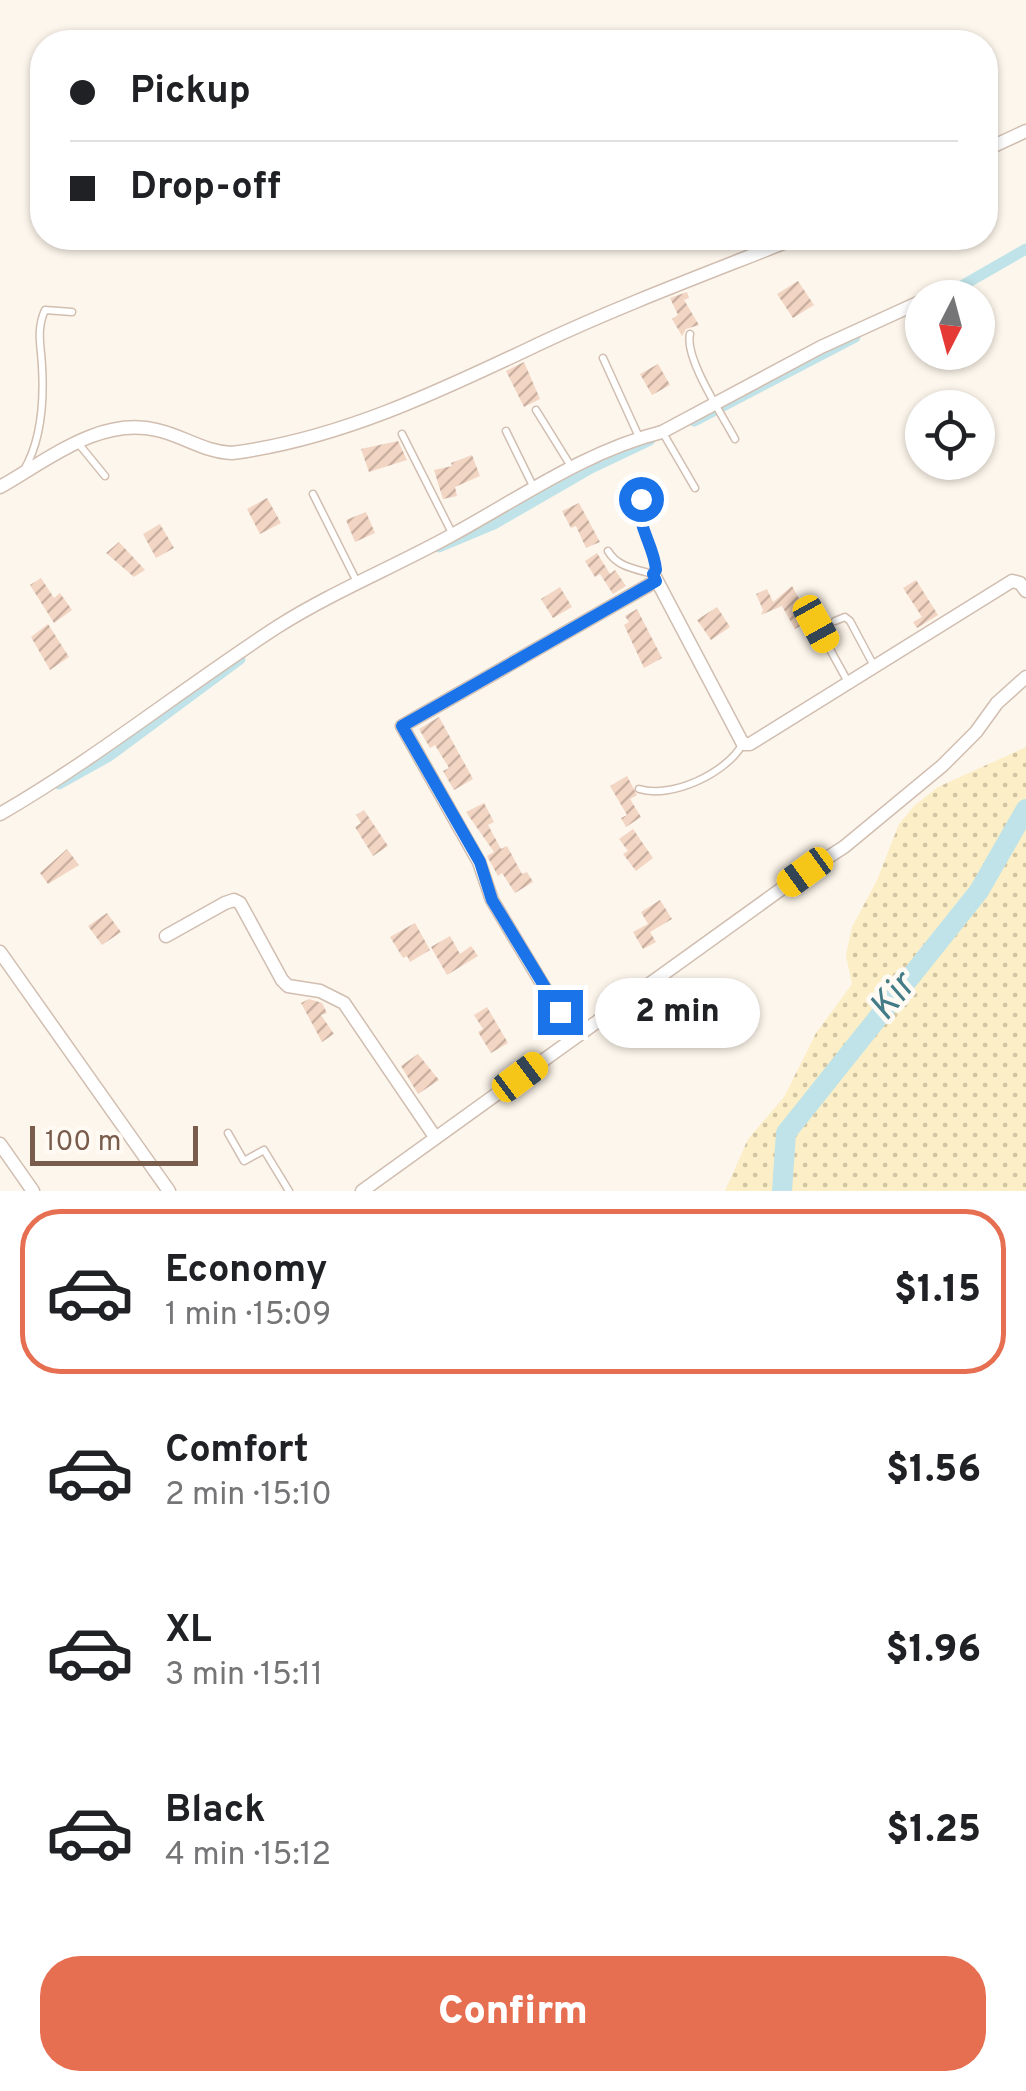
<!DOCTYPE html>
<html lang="en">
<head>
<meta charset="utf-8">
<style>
	:root { --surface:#fff; --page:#f2f2f2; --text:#202124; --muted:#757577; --line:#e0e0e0; --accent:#e76f51 }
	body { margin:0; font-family:Overpass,sans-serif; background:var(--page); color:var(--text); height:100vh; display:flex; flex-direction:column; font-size:38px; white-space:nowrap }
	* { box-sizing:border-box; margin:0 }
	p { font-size:32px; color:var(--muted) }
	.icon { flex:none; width:55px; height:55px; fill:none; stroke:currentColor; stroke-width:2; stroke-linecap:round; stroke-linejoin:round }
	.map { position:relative; height:1191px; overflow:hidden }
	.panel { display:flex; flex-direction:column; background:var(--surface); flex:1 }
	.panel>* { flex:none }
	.banner { position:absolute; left:30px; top:30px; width:968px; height:220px; border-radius:40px; box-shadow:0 2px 8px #0004; display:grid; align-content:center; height:220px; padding:0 40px; background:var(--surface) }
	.needle { width:65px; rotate:186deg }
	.buttons { position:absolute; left:905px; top:280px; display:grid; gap:20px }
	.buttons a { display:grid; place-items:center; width:90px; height:90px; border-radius:50%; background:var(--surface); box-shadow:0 2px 8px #0004; font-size:50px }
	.scale { position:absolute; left:30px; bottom:25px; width:168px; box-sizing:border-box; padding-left:10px; border:5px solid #7a5c4d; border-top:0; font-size:28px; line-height:35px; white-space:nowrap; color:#7a5c4d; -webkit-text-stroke:8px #fffaf3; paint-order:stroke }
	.end { position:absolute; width:45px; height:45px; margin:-22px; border:12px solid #1a73e8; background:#fff; box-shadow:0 0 0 5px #fff }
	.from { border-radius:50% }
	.bubble { position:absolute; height:70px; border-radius:35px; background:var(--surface); box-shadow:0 2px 8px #0004; font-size:32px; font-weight:800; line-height:70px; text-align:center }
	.car { position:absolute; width:30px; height:60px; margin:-30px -15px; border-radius:12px; box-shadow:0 0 8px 2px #0007; background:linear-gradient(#f5c518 24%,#345 0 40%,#f5c518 0 76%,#345 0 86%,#f5c518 0) }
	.banner b { display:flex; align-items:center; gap:35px; height:95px; font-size:38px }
	.banner b+b { border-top:2px solid var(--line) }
	.banner i { width:25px; height:25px; background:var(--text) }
	ul { padding:18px 0 0; list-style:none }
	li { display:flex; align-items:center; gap:30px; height:165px; margin:0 20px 15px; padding:0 20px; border:5px solid transparent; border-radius:40px }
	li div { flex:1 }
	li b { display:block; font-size:38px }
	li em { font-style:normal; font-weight:800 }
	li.active { border-color:var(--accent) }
	li>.icon { width:90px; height:90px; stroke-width:1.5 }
	.cta { display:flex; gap:20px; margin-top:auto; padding:20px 40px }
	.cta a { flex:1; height:115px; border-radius:40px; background:var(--accent); color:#fff; font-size:40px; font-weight:800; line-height:115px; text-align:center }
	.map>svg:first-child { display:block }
	.sand { fill:url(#sand-dots) }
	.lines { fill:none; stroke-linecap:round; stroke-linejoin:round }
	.canal { stroke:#bfe3e8; stroke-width:11 }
	.river { stroke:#bfe3e8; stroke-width:20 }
	.building { fill:url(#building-hatch) }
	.service-casing { stroke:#d1beb0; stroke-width:9 }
	.minor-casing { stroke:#d1beb0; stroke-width:15 }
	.service { stroke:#fff; stroke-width:6 }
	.minor { stroke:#fff; stroke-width:12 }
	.route { stroke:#1a73e8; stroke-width:12 }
	.labels { text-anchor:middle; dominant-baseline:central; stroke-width:9; stroke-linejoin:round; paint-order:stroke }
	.water-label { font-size:38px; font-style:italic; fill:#437c86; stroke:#fffaf3 }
</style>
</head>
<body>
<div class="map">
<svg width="1026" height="1191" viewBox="0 0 1026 1191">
	<defs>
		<pattern id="sand-dots" width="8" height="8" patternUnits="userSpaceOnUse" patternTransform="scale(2.5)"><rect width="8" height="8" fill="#fcefc7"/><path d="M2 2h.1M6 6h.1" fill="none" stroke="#d1c5a4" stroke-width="1.8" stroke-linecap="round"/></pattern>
		<pattern id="building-hatch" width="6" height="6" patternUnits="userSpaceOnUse" patternTransform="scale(2.5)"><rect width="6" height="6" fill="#f3d5c3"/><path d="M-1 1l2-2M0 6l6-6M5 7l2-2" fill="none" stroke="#cab0a1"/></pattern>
	</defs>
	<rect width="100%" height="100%" fill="#fdf6ec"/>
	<path class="sand" d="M1026,747V1191H725L748,1139L784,1097L816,1033L852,984L846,955L852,927L877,880L899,824L914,806L938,787Z"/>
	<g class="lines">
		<path class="canal" d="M944,296L1026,249
			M694,421L855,337
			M439,547L494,524L591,468L650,440
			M59,784L109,756L240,659"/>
		<path class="river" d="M782,1191L786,1133L979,891L1026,809"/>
	</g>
	<path class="building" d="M798,281L814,305L793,318L777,294Z
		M687,292L689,298L684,300L699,325L686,329L682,336L672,319L678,315L670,298Z
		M524,362L540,399L524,407L506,371Z
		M658,364L670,385L652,395L640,374Z
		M398,441L407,460L369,472L361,449Z
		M472,455L480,476L455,487L457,496L443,499L434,470L452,466L451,463Z
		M267,498L281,523L260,534L247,509Z
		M579,503L600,542L586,548L576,526L571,528L562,511Z
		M366,512L375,533L355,542L346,520Z
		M160,524L174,548L156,558L143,534Z
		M119,542L145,570L134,577L106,553Z
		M597,553L610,574L615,570L626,586L613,594L600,574L595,577L585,561Z
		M41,578L54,598L60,593L72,610L54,623L30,585Z
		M916,580L938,615L917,628L913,622L922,617L903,588Z
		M792,586L811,620L795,629L782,606L761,615L763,610L756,594L767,589L773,602Z
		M560,587L572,607L553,618L541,599Z
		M717,607L730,627L711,640L697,620Z
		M637,609L662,658L644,668L624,625L629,622L625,616Z
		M48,624L69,657L50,670L31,637Z
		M439,717L473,779L454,790L443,771L449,768L435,745L430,748L419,729Z
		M627,776L637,795L630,799L641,817L626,827L621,818L627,815L610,786Z
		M484,803L494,822L488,825L501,849L507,846L522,874L527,872L533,882L515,893L502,873L498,876L487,856L494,852L466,812Z
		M364,810L388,846L373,856L355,827L361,823L356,815Z
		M633,829L653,858L636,871L623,854L628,851L619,839Z
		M67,849L79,865L48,884L40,873Z
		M660,900L672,919L650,932L656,942L643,949L633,932L648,924L641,912Z
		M107,913L121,932L102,945L88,926Z
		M415,923L430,950L410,962L407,956L403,958L390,937Z
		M450,936L460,954L471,946L478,956L447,975L431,947Z
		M309,999L322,1003L327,1013L321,1015L334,1034L322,1042L301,1003Z
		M487,1007L508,1043L491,1053L478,1032L483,1029L474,1015Z
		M418,1054L439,1080L418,1094L401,1066Z"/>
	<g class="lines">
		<g class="service-casing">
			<path id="service" d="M690,334C684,358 723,416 735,439
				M603,358L639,437
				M536,410L572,468
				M506,431L533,486
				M663,433L695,488
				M402,434L452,533
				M78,443L105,476
				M24,470C41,441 44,400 42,366C41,345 36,330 45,310L72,312
				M313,494L357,582
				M608,551C617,567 636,569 653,574L657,570C654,544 635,525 641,499
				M835,621L845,617L850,621L874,666
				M816,624L848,682
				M639,789C672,799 726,773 742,745
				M228,1133L244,1161L264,1150L289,1191"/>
		</g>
		<g class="minor-casing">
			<path id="minor" d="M985,150L1026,131
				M930,298L947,290
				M0,487C48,460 100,416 157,430C184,436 204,452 232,453C341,439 442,390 541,343C624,304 711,272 796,238
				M655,577L743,744H750L1012,581L1020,583L1026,591
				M0,814C97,758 183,688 277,627C332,592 394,567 452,535C520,498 586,451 662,432L821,347L922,301
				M166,936L225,903L234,900L240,903L282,980L288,986L320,991L344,1003L435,1137
				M0,952L169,1191
				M574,1037L492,900L479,862L402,726L656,581
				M0,1144L33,1191
				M362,1191L805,872L844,847L942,766L976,732L997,703L1026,677"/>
		</g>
		<use href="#service" class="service"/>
		<use href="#minor" class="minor"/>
	</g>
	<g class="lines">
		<path class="route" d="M560,1012L492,900L480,862L402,726L656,581L653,574L656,570C654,544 635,525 641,499"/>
	</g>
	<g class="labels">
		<g class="water-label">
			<text transform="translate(894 998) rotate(-51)">Kir</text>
		</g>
	</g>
</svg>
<div class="buttons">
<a><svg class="needle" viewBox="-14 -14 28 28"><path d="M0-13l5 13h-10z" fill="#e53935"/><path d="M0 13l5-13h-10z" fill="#757577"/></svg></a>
<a><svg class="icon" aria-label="locate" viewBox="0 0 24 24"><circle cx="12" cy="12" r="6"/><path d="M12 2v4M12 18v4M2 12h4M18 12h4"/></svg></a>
</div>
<div class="scale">100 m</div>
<i class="end from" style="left:641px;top:499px"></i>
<i class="end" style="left:560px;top:1012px"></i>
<div class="bubble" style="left:595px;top:978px;width:165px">2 min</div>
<i class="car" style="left:816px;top:624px;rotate:151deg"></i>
<i class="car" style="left:805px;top:872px;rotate:234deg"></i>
<i class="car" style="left:520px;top:1077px;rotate:53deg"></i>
<div class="banner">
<b><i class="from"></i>Pickup</b>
<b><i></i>Drop-off</b>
</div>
</div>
<section class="panel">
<ul>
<li class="active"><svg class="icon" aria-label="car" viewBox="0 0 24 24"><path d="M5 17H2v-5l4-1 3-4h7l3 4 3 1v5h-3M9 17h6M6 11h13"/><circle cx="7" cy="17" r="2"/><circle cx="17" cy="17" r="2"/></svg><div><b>Economy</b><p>1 min · 15:09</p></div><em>$1.15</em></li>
<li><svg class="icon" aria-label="car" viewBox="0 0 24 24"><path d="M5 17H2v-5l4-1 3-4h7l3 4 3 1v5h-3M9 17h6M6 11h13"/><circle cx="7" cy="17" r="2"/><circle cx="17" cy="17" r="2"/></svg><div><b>Comfort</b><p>2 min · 15:10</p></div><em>$1.56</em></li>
<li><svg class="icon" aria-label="car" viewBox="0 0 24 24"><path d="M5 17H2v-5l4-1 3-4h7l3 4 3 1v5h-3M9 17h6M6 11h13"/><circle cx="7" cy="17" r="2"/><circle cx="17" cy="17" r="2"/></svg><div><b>XL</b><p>3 min · 15:11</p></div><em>$1.96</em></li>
<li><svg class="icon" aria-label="car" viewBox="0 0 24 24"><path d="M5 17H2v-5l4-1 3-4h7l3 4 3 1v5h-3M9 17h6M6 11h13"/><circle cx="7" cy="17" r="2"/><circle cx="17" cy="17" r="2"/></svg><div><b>Black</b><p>4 min · 15:12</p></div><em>$1.25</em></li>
</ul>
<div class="cta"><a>Confirm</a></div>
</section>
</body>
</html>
